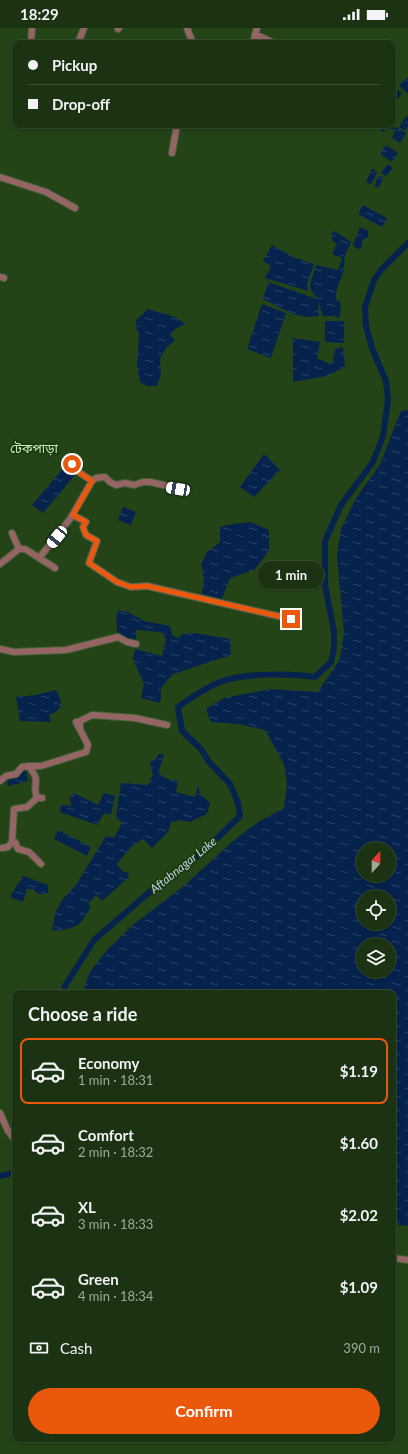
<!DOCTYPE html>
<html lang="en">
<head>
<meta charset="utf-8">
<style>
	:root { --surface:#1b3312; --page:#243b1b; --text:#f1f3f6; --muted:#a0aa9f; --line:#394e32; --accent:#ea580c }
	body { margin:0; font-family:Lato,"Noto Sans Bengali",sans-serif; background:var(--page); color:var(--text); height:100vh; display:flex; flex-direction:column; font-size:15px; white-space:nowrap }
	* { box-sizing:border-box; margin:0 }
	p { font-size:13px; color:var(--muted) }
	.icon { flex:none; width:22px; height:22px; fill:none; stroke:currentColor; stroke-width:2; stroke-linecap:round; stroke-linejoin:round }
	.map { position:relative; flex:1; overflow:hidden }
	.sheet { position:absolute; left:12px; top:962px; width:384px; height:452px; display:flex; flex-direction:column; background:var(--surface); border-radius:8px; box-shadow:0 2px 6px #0003,0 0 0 1px var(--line) }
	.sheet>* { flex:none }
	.top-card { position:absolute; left:12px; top:12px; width:384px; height:88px; border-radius:8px; box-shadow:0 2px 6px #0003,0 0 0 1px var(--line); display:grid; align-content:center; height:88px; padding:0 16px; background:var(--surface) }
	.needle { width:26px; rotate:21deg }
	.fabs { position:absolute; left:356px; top:814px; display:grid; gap:8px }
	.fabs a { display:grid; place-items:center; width:40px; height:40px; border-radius:50%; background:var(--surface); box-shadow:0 2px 6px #0003,0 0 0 1px var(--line); font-size:20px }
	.end { position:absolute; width:18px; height:18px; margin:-9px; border:5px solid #ea580c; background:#fff; box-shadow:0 0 0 2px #fff }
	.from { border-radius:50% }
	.bubble { position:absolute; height:28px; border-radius:14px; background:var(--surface); box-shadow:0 2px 6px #0003,0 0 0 1px var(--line); font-size:13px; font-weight:700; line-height:28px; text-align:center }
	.car { position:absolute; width:12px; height:24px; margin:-12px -6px; border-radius:5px; box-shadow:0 0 3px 1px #0007; background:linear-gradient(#fff 24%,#345 0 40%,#fff 0 76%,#345 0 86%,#fff 0) }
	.top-card b { display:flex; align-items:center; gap:14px; height:38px; font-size:15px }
	.top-card b+b { border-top:1px solid var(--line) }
	.top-card i { width:10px; height:10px; background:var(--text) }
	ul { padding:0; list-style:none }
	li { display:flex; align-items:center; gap:12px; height:66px; margin:0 8px 6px; padding:0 8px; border:2px solid transparent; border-radius:8px }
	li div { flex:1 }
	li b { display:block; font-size:15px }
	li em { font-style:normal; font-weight:700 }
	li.selected { border-color:var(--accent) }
	li>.icon { width:36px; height:36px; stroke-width:1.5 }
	h2 { padding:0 16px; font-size:18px; line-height:48px }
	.pay { display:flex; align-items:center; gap:10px; height:44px; padding:0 16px; font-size:15px }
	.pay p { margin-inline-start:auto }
	.button { display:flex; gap:8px; margin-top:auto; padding:8px 16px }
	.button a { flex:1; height:46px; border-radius:24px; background:var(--accent); color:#fff; font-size:16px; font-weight:700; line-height:46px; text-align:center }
	.status { display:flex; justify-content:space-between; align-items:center; height:28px; padding:0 20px; background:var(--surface); direction:ltr }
	.status svg { height:11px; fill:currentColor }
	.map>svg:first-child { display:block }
	.water { fill:url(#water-ripples); fill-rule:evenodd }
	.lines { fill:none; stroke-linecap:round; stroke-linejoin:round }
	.canal { stroke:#05234d; stroke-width:6 }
	.minor-casing { stroke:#436138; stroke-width:8 }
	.minor { stroke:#956465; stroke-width:6 }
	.route { stroke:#ea580c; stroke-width:5 }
	.labels { text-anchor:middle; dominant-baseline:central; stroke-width:3.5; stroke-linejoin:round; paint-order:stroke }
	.water-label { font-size:12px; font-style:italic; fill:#c5d4e9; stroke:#1a390c }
	.quarter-label { font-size:13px; fill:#c7edba; stroke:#1a390c }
</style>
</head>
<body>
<div class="status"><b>18:29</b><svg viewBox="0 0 49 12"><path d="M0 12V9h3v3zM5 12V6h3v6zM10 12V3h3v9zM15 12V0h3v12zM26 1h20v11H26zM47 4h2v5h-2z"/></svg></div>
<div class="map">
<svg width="408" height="1426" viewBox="0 0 408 1426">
	<defs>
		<pattern id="water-ripples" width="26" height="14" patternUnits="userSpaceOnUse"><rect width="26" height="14" fill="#05234d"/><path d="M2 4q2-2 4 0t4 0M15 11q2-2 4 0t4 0" fill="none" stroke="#294466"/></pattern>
	</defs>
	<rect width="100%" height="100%" fill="#244418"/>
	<path class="water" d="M408,49V66L399,57Z
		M394,58L402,66L393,75V60Z
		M406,88L408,89V99L405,103L399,99Z
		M384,97H391L406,105L400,115L392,110L395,103L386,98L383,104L381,103Z
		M386,117L398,125L392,134L380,126Z
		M388,136L393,140L386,148L381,145Z
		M372,140L377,145L371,156L366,154Z
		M379,148L384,150L378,160L374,158Z
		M363,177L387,190L382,199L358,186Z
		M360,199L368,203V209C363,211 361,213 362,218L359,222L353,217Z
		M333,203C340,206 345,210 351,214C349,219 346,224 345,229C344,234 344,240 343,245C340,253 335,263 336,272L340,274L341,282L339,290L333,288H323L318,273L319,288L306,289L293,286L263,271L268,254L317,271L311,262L310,256L316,237L338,242L342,230L332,226L337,215L333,214L331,206Z
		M272,217L293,229L314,236L307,256L308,263L265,250L271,238L263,233Z
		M262,276L286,285L271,330L247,321Z
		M148,281L175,289L185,296L175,301L170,307L175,312L166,320L160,331L161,346L157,358H147L140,354L137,338L139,305L136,301V292Z
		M325,293H344V315L325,314Z
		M293,310L320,314L317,330L332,337L335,321L343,319L345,339L326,348L293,354Z
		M408,382V1198L393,1196V965H82L90,944L107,922L134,896L185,857L233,813L258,794L284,780L287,756L284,736L265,702L239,696L211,694L206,681L224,670L270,661L318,664L340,631L344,605L337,528L341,501L355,472L380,436L401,383ZM363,821H389V847H363ZM363,869H389V895H363ZM363,917H389V943H363Z
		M264,426L280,442L254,469L240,459Z
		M65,438L75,447L43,485L32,477Z
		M123,479L136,484L131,497L118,492Z
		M250,494L269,502V523L254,542L230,550L222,571L202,566L204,550L201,536L207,524L220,514V499L232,496Z
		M118,582L128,584L144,593L170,598L172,607L179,610L182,606L195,605L230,611L231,627L173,646L161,660V669L160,675L141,670L144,656L133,631L135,621L162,628L166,611L161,604L136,602V616L118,609L116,591Z
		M56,662C63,675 64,681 49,687L51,694L20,693L16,669L36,667Z
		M159,726H164L159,743L161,748L170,752H178L176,764L195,769L198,757L200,766L210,775L207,786L190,794L179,792L171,795L168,804L152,820L143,811L132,818L117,836L122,843L129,845L128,850L102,873L96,867L88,876L91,878C80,900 76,900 52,903L55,885L63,871L76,857L106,808L114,810L122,795L116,789L121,755L148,757L153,746L150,738L151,733L155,732Z
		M26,742L28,753L8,758L7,749Z
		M74,765L98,777L104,765L115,768L111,787L104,785L97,797L60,784L61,777L71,778L70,770Z
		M58,802L91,819L87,828L54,811Z
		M23,848L48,857V865C41,867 38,867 33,861H27L23,874L11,870V867Z"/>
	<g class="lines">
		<path class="canal" d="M64,965L65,958L94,912L145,868L203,824L240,788L238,775L230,756L209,734L201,721L182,703L178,679C192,669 205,660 220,654C243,645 291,645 315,649L331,634L334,620V604L325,557V513L341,477L373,434L383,408L388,372L386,353L372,320L366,298L365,279L374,252L381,242L408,215
			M0,1148L15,1144"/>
		<g class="minor-casing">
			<path id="minor" d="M187,0L192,13L196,15
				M118,1L119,0
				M255,6L274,15
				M31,15L32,0
				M78,15L84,0
				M253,15L257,0
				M172,125L177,97
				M0,149L46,164L75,180
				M0,249L4,250
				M72,436L80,445L92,453
				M73,487L86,494L83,499L86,507L97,513L89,535L117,554L131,559L147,558L291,591
				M19,521H25L55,540
				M40,529L70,491L92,453L96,450L105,449L110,454L116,457L125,455L134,457L143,454H150L186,462
				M0,536L19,521L12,505
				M0,621L14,624L66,622L118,609L127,614L136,616
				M80,701V693L92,687L135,690L167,697
				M28,738C43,754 31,755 37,770H42
				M0,753L6,748L16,746L22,739L28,738H41L86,724L88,717L76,694
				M37,770L27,779L14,781L12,814H15L18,821L29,824L41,836
				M2,820L8,819L12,814
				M0,1085L8,1103L15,1112
				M393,1230L408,1232"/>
		</g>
		<use href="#minor" class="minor"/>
	</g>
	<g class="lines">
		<path class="route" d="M72,436L80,445L92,453L73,487L86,494L83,499L86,507L97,513L89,535L117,554L131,559L147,558L291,591"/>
	</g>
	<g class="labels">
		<g class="water-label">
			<text transform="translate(183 837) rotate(-39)">Aftabnagar Lake</text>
		</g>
		<g class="quarter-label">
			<text x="34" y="420">টেকপাড়া</text>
		</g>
	</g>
</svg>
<div class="fabs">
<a><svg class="needle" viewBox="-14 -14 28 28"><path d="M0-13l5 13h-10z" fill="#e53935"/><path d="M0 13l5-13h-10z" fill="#a0aa9f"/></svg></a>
<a><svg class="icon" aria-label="locate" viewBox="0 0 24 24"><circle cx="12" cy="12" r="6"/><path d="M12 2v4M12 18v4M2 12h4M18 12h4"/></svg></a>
<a><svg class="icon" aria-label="layers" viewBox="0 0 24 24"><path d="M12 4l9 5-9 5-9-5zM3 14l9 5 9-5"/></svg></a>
</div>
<i class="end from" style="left:72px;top:436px"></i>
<i class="end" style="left:291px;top:591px"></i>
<div class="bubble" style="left:258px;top:533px;width:66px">1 min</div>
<i class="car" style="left:178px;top:461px;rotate:280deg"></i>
<i class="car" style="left:57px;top:509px;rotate:219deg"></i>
<div class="top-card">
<b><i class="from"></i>Pickup</b>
<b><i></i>Drop-off</b>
</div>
<section class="sheet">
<h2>Choose a ride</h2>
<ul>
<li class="selected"><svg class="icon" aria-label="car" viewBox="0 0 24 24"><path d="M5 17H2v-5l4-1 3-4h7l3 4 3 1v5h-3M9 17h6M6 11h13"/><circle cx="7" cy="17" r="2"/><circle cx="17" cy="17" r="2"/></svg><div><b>Economy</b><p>1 min · 18:31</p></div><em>$1.19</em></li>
<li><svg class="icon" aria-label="car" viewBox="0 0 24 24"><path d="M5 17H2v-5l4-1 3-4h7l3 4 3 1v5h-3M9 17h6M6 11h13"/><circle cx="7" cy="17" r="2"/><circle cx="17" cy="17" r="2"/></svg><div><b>Comfort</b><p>2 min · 18:32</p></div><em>$1.60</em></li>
<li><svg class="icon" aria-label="car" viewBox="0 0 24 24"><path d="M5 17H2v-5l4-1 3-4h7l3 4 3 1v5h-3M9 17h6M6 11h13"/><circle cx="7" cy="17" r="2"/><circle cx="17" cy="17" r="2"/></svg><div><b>XL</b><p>3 min · 18:33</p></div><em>$2.02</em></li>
<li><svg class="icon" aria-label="car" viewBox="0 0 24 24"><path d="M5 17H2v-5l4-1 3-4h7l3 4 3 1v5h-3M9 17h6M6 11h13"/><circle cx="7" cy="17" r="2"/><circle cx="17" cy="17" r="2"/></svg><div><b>Green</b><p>4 min · 18:34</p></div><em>$1.09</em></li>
</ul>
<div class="pay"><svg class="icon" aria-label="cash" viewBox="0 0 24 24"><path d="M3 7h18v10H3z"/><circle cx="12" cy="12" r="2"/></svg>Cash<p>390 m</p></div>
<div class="button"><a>Confirm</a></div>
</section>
</div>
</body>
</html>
